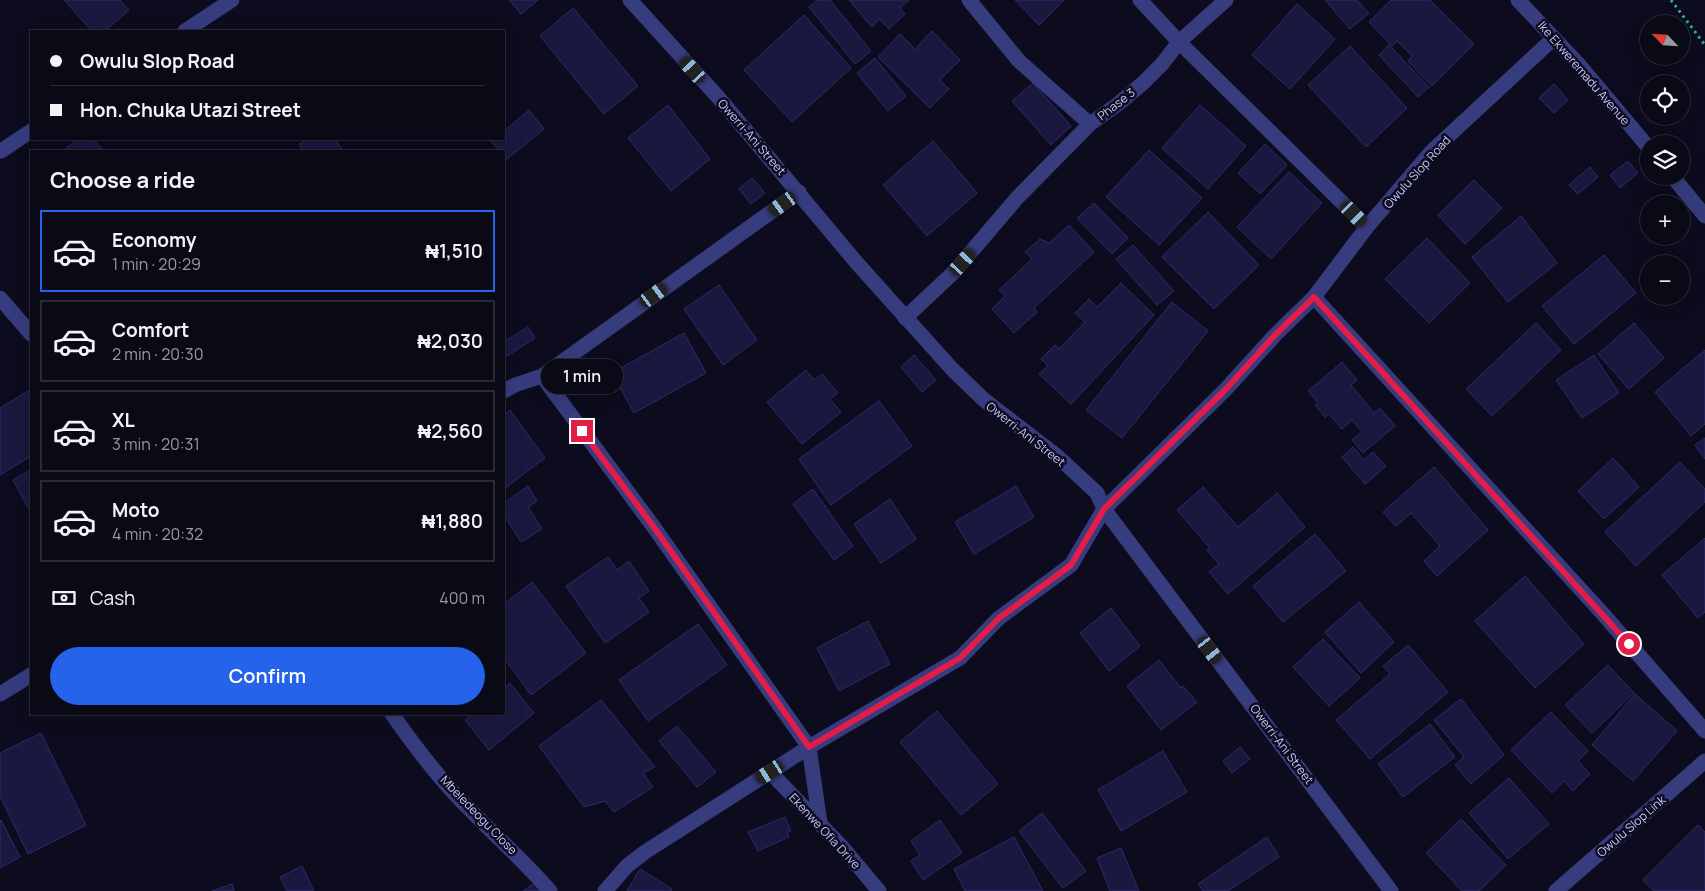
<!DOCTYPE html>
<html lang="en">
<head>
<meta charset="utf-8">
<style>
	:root { --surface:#0a0916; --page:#181723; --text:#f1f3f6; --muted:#999aa1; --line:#2a2a35; --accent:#2563eb }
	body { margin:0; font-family:Manrope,sans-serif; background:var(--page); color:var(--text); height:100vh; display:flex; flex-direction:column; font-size:19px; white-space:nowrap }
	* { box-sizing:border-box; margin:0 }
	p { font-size:16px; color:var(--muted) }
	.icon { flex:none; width:28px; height:28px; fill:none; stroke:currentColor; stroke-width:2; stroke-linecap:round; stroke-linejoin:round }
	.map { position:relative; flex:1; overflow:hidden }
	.panel { position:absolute; left:30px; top:150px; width:475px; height:565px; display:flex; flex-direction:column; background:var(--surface); border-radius:0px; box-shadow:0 5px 20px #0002,0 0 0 1px var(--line) }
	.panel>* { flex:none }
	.top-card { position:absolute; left:30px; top:30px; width:475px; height:110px; border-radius:0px; box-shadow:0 5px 20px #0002,0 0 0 1px var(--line); display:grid; align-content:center; height:110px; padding:0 20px; background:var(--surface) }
	.needle { width:32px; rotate:295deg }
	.buttons { position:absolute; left:1640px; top:15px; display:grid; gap:10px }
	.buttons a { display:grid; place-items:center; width:50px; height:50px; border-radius:50%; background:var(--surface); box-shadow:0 5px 20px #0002,0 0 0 1px var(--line); font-size:25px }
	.end { position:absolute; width:22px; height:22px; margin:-11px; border:6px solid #e11d48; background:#fff; box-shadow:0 0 0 2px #fff }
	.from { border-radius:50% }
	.bubble { position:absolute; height:35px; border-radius:18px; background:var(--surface); box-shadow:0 5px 20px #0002,0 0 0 1px var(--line); font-size:16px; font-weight:600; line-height:35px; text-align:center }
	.car { position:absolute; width:15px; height:30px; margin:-15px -8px; border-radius:6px; box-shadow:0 0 4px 1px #0007; background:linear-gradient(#222 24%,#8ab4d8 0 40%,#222 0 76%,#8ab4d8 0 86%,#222 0) }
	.top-card b { display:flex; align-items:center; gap:18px; height:48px; font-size:19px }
	.top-card b+b { border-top:1px solid var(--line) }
	.top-card i { width:12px; height:12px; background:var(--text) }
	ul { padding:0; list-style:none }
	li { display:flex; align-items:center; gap:15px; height:82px; margin:0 10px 8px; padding:0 10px; border:2px solid var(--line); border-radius:0px }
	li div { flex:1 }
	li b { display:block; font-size:19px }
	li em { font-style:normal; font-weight:600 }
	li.selected { border-color:var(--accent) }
	li>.icon { width:45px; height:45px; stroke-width:1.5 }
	h2 { padding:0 20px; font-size:22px; line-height:60px }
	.pay { display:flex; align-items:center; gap:12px; height:55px; padding:0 20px; font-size:19px }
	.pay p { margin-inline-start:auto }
	.action { display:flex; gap:10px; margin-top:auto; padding:10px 20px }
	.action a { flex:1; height:58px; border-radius:30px; background:var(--accent); color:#fff; font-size:20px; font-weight:600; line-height:58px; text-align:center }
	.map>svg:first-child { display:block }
	.building { fill:#1b183f; stroke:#2f2a6b }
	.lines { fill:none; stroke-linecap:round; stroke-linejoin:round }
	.path { stroke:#2cb098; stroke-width:3; stroke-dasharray:2.5 4; stroke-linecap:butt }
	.minor { stroke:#363c7e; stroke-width:15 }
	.route { stroke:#e11d48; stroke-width:6 }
	.labels { text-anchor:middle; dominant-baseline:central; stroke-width:5; stroke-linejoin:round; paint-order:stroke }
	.street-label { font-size:12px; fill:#c9c9ff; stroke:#0d0c1e }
</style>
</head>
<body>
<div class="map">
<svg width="1705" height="891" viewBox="0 0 1705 891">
	<rect width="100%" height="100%" fill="#0d0c1e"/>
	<path class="building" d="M64,0H120L129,10L105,31H92Z
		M509,0H538L521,14Z
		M817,0H830L871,51L855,64L809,7Z
		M849,0H909L900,8L905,14L889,29L879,19L872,27Z
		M1015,0H1064L1039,25Z
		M1325,0H1357L1369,13L1350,29Z
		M1391,0H1430L1474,44L1432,86L1408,61L1412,56L1397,41L1392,46L1369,22Z
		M1297,4L1335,39L1290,89L1252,55Z
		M573,8L638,86L604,114L540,36Z
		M804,15L851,68L792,122L744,70Z
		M932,31L960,60L940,80L949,89L930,108L878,57L900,34L915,49Z
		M1389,45L1429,87L1418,97L1379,55Z
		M1350,46L1407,108L1366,147L1308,85Z
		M875,58L906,96L888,111L857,73Z
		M1033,83L1071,126L1051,145L1012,101Z
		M1554,84L1568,100L1554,113L1539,98Z
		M668,105L710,159L671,191L628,138Z
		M1200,105L1246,146L1208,189L1162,148Z
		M529,110L544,129L506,160L504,157V151H499L491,141L494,139H504V131Z
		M77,139H93L104,151H63Z
		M307,139H335L343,151H298L302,149L299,144Z
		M933,141L977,193L927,236L883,185Z
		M1265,144L1287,165L1260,194L1238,173Z
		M1149,150L1202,198L1159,245L1106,197Z
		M1628,161L1638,173L1620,188L1610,175Z
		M1590,167L1598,177L1578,194L1569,185Z
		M1289,172L1322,203L1271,259L1237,227Z
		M752,178L765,193L751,204L739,189Z
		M1474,180L1502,208L1465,244L1438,215Z
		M1094,203L1128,238L1112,254L1077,218Z
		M1208,212L1259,265L1214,309L1162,257Z
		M1521,216L1557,263L1508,302L1472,257Z
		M1069,225L1094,252L1034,308L1037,312L1014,333L992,309L1005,296L999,290L1032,259L1025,252L1040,239L1049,243Z
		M1427,238L1470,283L1429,323L1385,279Z
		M1133,245L1174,291L1157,305L1116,259Z
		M1604,255L1636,293L1574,344L1542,306Z
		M1121,283L1154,315L1071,404L1039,374L1048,366L1041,359L1055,345L1059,349L1085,322L1075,313L1089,299L1097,307Z
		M719,285L757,340L723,365L684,309Z
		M1172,302L1208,331L1122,438L1086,410Z
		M1536,323L1561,350L1492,416L1466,389Z
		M1634,323L1664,358L1629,389L1598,354Z
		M528,327L535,338L504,358V342Z
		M684,333L706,373L634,413L612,373Z
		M1705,350V424L1691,436L1655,392Z
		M914,355L936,380L922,392L901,367Z
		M1594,355L1619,393L1582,418L1556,380Z
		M1342,362L1357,380L1351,385L1374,413L1380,408L1395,426L1363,453L1352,440L1362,432L1352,420L1342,429L1329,414L1325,417L1315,405L1318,403L1308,391Z
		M806,370L814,380L822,374L838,393L830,399L841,412L802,444L767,402Z
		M31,389V456L0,475V408Z
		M879,401L912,446L831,505L799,459Z
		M510,410L545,458L504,489V415Z
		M1705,438V459L1695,445Z
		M1353,447L1364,460L1373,452L1386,466L1365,484L1342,457Z
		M1613,458L1639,487L1604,519L1578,491Z
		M1680,462L1705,489V502L1636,566L1605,532Z
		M1434,467L1488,530L1437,576L1424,561L1440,546L1411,513L1396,526L1383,512Z
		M31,470V513L13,480Z
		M528,486L537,501L528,507L542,529L521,542L504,515V503Z
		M1016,486L1034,517L974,554L955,522Z
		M1203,487L1238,527L1277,493L1305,527L1228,594L1209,572L1219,564L1207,550L1210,548L1177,510Z
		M813,489L853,546L834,560L793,504Z
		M890,499L916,539L881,563L854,524Z
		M1315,534L1346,571L1283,622L1253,586Z
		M1705,538V612L1698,618L1662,575Z
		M608,557L617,570L629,561L649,591L639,598L649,612L605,643L566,586Z
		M1525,576L1584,644L1535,688L1475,621Z
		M532,582L586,653L531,695L504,658V604Z
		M1359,602L1394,642L1361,673L1325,632Z
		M1111,608L1140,646L1109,671L1080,633Z
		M868,621L890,664L839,691L817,648Z
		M698,624L727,665L648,721L619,680Z
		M1323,639L1360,678L1329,706L1293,667Z
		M1408,645L1448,692L1370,759L1336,720L1390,674L1383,666Z
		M1159,660L1181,688L1183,686L1197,702L1161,730L1127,686Z
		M1608,665L1634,693L1592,733L1565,705Z
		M510,683L534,713L489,750L465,720L473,714H504V689Z
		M1635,694L1677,731L1633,781L1592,745Z
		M1461,699L1504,755L1471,784L1455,765L1464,757L1434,720Z
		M601,700L655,767L643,773L653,787L614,812L605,801L584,807L539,746Z
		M937,711L998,784L961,815L900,742Z
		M1551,712L1588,751L1578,761L1590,774L1573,791L1564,781L1552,793L1511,750Z
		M1430,724L1455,757L1403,797L1378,764Z
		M677,726L716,772L697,787L659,741Z
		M41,733L86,825L28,854L0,796V753Z
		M1240,747L1250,759L1232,773L1223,761Z
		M1163,751L1187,792L1121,831L1098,790Z
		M1509,778L1549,824L1508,859L1469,813Z
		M1042,813L1086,871L1063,888L1019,831Z
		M785,817L791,831L787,832L789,837L758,851L748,832Z
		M1461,819L1506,865L1479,891H1462L1426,853Z
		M1,820L20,857L0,868V821Z
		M940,820L962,853L923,880L911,861L920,855L911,841Z
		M1698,825L1705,832V891H1654L1643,880Z
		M1014,837L1043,891H965L954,869Z
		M1267,837L1279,857L1228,891H1203L1198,884Z
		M1121,848L1139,891H1110L1097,858Z
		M302,866L314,891H287L280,877Z
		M640,869L672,889L671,891H627Z
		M535,883L541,891H523Z
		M232,884L234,891H212Z"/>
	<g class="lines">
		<path class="path" d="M1671,0L1705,45"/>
		<path class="minor" d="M630,0L718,97L856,262L952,369L983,399L1057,456L1097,493L1104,509L1391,891
			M969,0L1019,61L1090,124L1118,104L1143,83L1162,64L1179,42L1226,0
			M1140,0L1179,42L1367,227
			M1518,0L1580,66L1649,148
			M185,31L232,0
			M1,151L31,131
			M1672,176L1705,216
			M1314,297L1603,614L1705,731
			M0,298L31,334
			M905,318L953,273L1017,198L1090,124
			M542,376L799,192
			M504,391L515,385L542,376L653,526L809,747L820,823
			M0,694L31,675
			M392,714C411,741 431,768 453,792C484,826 520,856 550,891
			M770,772L843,848L879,891
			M605,891L627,866L645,852L809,747L960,658L999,618L1071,565L1104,509L1226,389L1275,335L1314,297L1367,227L1431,152L1554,38
			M1556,891L1705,761"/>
	</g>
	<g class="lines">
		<path class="route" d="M582,431L653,526L809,747L960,658L999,618L1071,565L1104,509L1226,389L1275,335L1314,297L1629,644"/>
	</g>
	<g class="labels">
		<g class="street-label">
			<text transform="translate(1584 73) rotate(49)">Ike Ekweremadu Avenue</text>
			<text transform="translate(1116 104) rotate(-38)">Phase 3</text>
			<text transform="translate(752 137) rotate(49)">Owerri-Ani Street</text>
			<text transform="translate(1417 172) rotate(-48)">Owulu Slop Road</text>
			<text transform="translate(1026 434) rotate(38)">Owerri-Ani Street</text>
			<text transform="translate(1282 744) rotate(53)">Owerri-Ani Street</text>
			<text transform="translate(479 815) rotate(46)">Mbeledeogu Close</text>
			<text transform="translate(1631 826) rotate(-41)">Owulu Slop Link</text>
			<text transform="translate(825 831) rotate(47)">Ekenwe Ofia Drive</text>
		</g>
	</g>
</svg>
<div class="buttons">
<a><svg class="needle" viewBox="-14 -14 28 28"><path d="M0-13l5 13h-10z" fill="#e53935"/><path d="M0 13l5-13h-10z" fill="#999aa1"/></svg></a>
<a><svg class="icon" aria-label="locate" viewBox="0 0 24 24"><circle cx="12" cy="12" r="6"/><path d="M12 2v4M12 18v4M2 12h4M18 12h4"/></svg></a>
<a><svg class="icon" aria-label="layers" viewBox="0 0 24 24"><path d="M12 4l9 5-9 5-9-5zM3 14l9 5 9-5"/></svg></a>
<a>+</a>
<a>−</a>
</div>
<i class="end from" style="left:1629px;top:644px"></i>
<i class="end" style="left:582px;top:431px"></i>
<div class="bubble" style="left:541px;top:359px;width:82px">1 min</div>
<i class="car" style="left:693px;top:70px;rotate:318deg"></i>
<i class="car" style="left:783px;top:204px;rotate:235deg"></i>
<i class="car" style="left:1354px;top:214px;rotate:135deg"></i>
<i class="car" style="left:963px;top:262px;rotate:42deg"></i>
<i class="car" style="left:654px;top:295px;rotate:54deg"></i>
<i class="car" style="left:1210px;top:650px;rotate:143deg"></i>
<i class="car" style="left:770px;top:772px;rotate:238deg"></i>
<div class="top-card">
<b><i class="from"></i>Owulu Slop Road</b>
<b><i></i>Hon. Chuka Utazi Street</b>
</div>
<section class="panel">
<h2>Choose a ride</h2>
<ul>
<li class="selected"><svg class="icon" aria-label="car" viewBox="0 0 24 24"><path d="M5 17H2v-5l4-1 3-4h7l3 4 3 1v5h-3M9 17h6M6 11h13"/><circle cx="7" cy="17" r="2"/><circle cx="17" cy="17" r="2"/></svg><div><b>Economy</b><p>1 min · 20:29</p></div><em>₦1,510</em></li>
<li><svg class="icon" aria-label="car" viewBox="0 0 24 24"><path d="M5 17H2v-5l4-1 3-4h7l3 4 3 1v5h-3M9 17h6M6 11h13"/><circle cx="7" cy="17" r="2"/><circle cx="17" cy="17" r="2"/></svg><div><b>Comfort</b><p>2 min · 20:30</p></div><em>₦2,030</em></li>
<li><svg class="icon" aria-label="car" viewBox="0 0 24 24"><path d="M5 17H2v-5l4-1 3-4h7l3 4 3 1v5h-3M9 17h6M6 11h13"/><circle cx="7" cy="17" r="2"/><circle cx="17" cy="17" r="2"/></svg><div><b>XL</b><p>3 min · 20:31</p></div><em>₦2,560</em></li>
<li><svg class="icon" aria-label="car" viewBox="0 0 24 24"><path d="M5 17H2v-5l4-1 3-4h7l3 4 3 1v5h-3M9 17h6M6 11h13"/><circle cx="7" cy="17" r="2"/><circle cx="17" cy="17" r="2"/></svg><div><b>Moto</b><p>4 min · 20:32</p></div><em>₦1,880</em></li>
</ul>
<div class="pay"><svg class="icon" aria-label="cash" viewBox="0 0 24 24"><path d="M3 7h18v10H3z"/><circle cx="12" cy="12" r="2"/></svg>Cash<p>400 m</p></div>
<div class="action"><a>Confirm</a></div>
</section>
</div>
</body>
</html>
